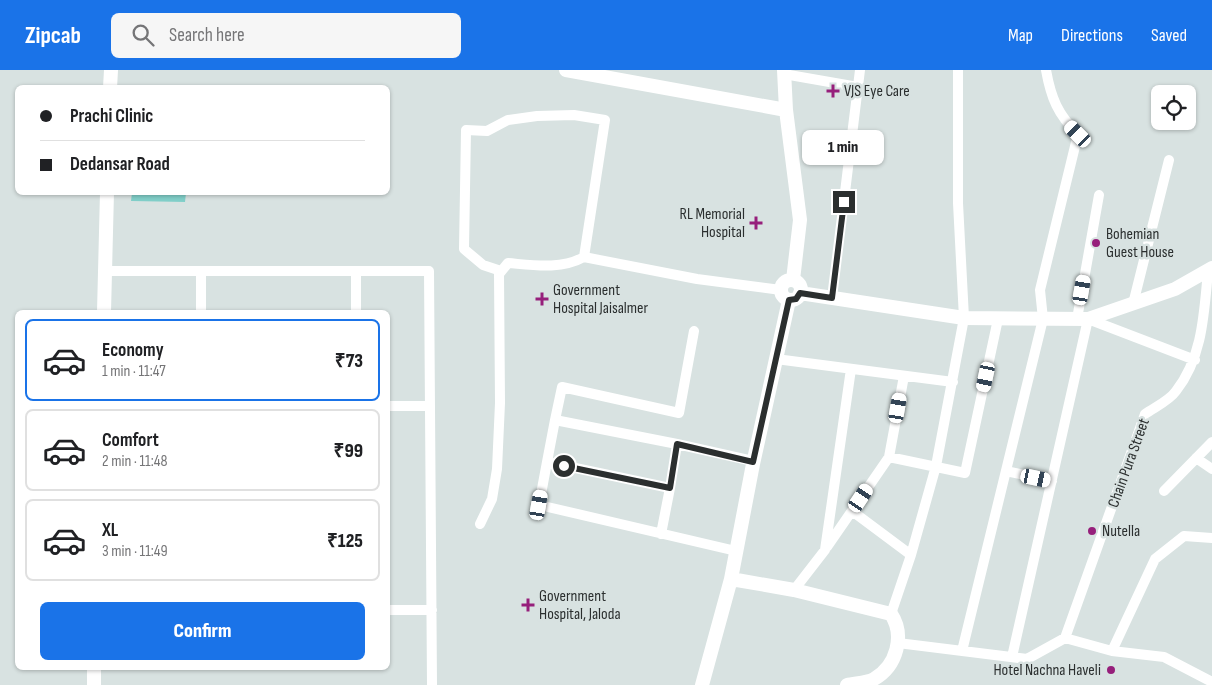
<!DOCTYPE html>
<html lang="en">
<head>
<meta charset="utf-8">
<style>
	:root { --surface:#fff; --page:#f6f6f6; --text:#202124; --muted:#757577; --line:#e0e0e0; --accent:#1a73e8 }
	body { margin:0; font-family:"Sofia Sans Condensed",sans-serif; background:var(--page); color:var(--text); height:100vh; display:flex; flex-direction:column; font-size:19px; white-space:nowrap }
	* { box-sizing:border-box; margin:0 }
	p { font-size:16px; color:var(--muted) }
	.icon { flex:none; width:28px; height:28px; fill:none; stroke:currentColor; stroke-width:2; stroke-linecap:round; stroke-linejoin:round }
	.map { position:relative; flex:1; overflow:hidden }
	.sheet { position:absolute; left:15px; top:240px; width:375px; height:360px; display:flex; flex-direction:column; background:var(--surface); border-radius:8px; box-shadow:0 1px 4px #0004 }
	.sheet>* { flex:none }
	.guide { position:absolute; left:15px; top:15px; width:375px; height:110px; border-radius:8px; box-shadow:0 1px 4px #0004; display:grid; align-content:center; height:110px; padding:0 25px; background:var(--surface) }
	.controls { position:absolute; left:1151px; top:15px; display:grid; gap:10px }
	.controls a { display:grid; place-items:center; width:45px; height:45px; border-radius:8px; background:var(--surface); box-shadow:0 1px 4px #0004; font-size:25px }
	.end { position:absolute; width:22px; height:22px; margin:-11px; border:6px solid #2b2f2f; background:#fff; box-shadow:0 0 0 2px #fff }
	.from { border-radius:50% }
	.bubble { position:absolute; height:35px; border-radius:8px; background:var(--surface); box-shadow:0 1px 4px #0004; font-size:16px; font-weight:800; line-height:35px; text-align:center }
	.car { position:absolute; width:15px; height:30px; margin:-15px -8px; border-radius:6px; box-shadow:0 0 4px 1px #0007; background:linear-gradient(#fff 24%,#345 0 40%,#fff 0 76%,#345 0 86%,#fff 0) }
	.guide b { display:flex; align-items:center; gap:18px; height:48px; font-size:19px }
	.guide b+b { border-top:1px solid var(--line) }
	.guide i { width:12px; height:12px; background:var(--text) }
	ul { padding:9px 0 0; list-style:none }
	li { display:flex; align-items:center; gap:15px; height:82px; margin:0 10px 8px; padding:0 15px; border:2px solid var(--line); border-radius:8px }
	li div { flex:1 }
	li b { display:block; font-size:19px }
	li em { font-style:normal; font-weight:800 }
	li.on { border-color:var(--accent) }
	li>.icon { width:45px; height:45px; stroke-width:1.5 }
	.primary-button { display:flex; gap:10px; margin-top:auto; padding:10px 25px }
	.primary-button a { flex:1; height:58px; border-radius:8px; background:var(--accent); color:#fff; font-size:20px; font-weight:800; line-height:58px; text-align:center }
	header { display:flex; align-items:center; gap:30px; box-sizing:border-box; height:70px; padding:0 25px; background:var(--accent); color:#fff }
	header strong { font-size:24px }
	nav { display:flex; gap:28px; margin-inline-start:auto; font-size:18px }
	.search { width:350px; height:45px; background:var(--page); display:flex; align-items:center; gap:12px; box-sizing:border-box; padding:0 18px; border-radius:8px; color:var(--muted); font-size:19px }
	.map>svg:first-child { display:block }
	.green { fill:#81cfc9 }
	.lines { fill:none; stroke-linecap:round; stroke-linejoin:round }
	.street { stroke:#fff; stroke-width:10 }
	.secondary { stroke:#fff; stroke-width:14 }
	.route { stroke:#2b2f2f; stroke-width:6 }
	.poi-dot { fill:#961f7b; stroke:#d8e2e1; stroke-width:2 }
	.labels { text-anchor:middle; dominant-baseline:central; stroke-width:5; stroke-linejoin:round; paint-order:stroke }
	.poi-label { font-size:16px; fill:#2b2f2f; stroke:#d8e2e1; text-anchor:start }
	.street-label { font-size:16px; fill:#2b2f2f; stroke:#d8e2e1 }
</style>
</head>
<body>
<header>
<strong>Zipcab</strong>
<div class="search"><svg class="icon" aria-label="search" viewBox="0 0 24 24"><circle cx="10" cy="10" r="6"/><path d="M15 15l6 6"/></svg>Search here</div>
<nav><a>Map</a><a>Directions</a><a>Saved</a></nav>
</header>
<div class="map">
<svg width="1212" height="615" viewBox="0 0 1212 615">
	<rect width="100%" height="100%" fill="#d8e2e1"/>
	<path class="green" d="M132,123V122L186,123L185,132L131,131Z"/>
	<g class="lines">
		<path class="street" d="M784,4L858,17
			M105,201H429L432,615
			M501,201L483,195L464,179L466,60L487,61L508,50L537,46L574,45L605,50L584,187L697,209L781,220
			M832,228L860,0
			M1133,234L1169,90
			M201,242V201
			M356,242V201
			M1077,249L1099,125
			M776,289L953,312
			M388,336H430
			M555,350L562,317L679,343L694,261
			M677,374L753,391
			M889,387L965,403L998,249
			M1196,388L1212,399
			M547,392L555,350L677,374L670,418
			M1006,401L1052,411
			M1164,421L1212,372
			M852,441L911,485
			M480,454L492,429L497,399L500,333L499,204L508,193C532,195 561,200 584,187
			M661,464L670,418L547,392L539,435L736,481
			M827,477L889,387L904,306
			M794,520L825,480L851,299
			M388,540H432
			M891,544L911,485L936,396L964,248L958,133V0
			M1065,568L1145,344C1155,337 1169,331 1176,321C1203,287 1204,242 1208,201
			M898,573L1027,589L1065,568L1112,581L1164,587L1212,612
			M962,581L1043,249L1040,220L1078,64C1058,45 1051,28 1046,0
			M1112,581L1155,489L1184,466L1212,468
			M1012,587L1088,249L1195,290"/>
		<path class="secondary" d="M566,0L786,40
			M784,0L786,40L800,150L793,210
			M110,18L111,0
			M781 220a10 10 0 1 1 20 0a10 10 0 1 1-20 0Z
			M800,223L964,248L1088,249L1175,219L1212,198
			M104,242L107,122
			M731,509L794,520L891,544C905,565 897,596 874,609C867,613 855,613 847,615
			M94,615V598
			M702,615L731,509L753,394L789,230"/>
	</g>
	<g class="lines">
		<path class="route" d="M564,396L670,418L677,374L753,392L789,230L796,229L800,223L832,228L844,132"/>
	</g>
	<g class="poi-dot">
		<path d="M830.5 13.5h5v5h5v5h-5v5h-5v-5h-5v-5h5z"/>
		<path d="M753.5 145.5h5v5h5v5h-5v5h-5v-5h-5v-5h5z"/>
		<circle cx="1096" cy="173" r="5"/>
		<path d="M539.5 221.5h5v5h5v5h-5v5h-5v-5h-5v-5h5z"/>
		<circle cx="1092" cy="461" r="5"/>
		<path d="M525.5 527.5h5v5h5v5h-5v5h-5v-5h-5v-5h5z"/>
		<circle cx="1111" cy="600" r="5"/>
	</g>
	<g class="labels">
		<g class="poi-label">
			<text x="844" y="21">VJS Eye Care</text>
			<text x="745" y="144" text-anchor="end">RL Memorial<tspan x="745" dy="18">Hospital</tspan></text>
			<text x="1106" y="164">Bohemian<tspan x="1106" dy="18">Guest House</tspan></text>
			<text x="553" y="220">Government<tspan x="553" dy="18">Hospital Jaisalmer</tspan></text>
			<text x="1102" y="461">Nutella</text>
			<text x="539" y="526">Government<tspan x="539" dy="18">Hospital, Jaloda</tspan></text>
			<text x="1101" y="600" text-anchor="end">Hotel Nachna Haveli</text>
		</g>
		<g class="street-label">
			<text transform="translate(1129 393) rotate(-70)">Chain Pura Street</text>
		</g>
	</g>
</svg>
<div class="controls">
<a><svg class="icon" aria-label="locate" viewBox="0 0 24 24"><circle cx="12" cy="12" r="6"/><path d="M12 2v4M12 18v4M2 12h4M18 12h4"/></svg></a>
</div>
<i class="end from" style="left:564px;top:396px"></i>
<i class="end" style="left:844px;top:132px"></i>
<div class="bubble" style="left:802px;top:60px;width:82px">1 min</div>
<i class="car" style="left:1078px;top:64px;rotate:315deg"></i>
<i class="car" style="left:1082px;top:220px;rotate:10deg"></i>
<i class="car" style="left:986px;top:307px;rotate:192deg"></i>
<i class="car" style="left:898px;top:338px;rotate:10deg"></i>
<i class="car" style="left:1036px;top:408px;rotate:102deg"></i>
<i class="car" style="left:861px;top:428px;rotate:34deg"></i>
<i class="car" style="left:539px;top:435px;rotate:10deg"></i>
<div class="guide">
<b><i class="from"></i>Prachi Clinic</b>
<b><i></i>Dedansar Road</b>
</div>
<section class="sheet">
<ul>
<li class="on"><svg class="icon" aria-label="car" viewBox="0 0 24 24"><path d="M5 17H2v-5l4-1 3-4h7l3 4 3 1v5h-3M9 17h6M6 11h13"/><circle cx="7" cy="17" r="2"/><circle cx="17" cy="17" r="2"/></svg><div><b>Economy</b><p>1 min · 11:47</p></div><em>₹73</em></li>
<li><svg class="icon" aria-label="car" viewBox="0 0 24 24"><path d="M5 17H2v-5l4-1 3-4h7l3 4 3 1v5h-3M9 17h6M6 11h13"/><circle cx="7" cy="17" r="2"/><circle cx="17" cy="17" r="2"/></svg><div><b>Comfort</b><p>2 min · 11:48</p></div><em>₹99</em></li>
<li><svg class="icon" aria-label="car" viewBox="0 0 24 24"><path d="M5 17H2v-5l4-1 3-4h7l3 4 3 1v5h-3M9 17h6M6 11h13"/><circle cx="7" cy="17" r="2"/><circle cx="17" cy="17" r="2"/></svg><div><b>XL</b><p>3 min · 11:49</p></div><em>₹125</em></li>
</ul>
<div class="primary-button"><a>Confirm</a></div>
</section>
</div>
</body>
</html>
